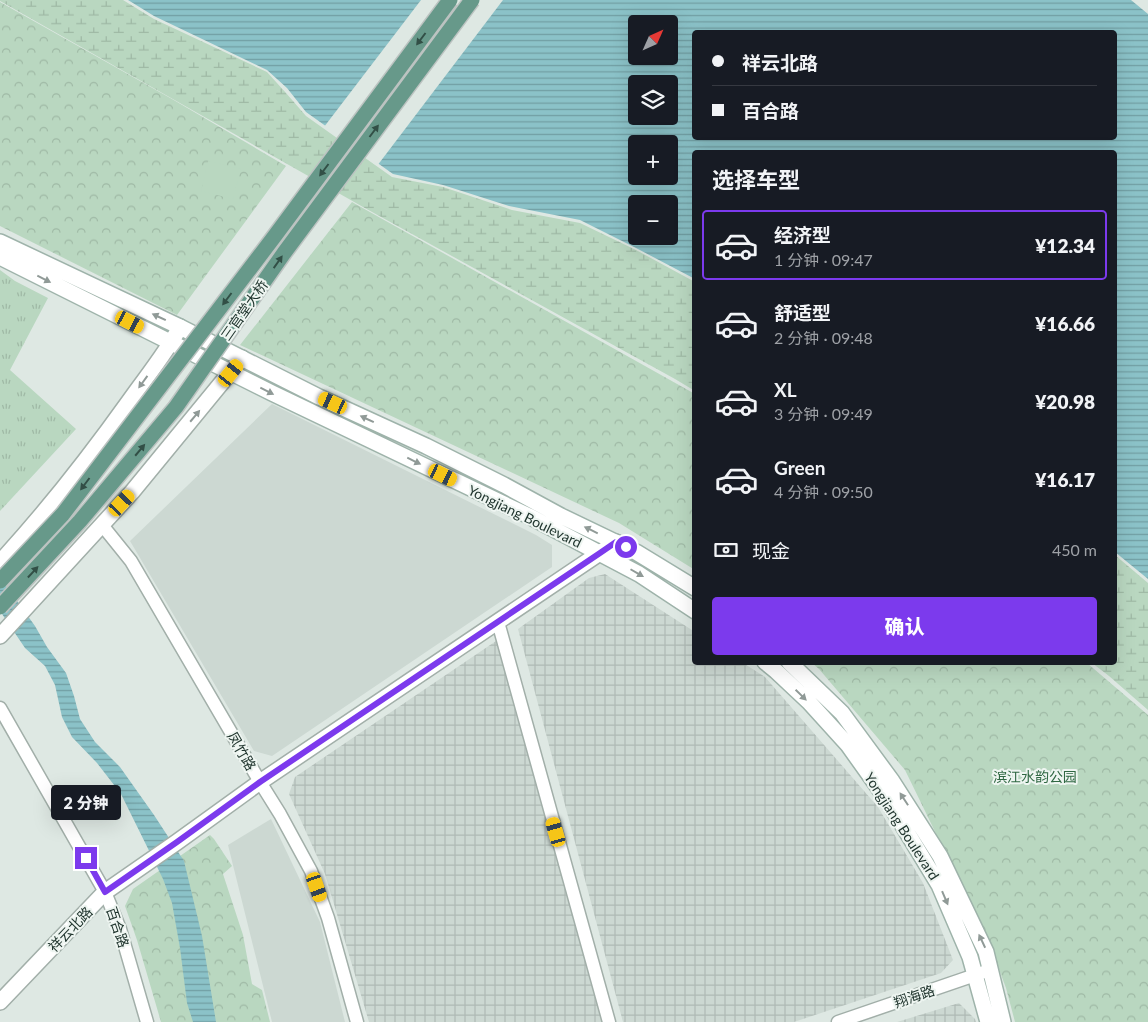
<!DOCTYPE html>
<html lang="zh">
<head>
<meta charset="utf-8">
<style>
	:root { --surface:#171b24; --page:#20242c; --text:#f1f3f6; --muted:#9ea1a6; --line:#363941; --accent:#7c3aed }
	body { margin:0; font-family:Lato,"Noto Sans SC",sans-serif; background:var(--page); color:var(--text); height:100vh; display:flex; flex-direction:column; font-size:19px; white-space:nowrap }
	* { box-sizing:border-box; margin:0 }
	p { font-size:16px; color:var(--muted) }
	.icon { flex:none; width:28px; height:28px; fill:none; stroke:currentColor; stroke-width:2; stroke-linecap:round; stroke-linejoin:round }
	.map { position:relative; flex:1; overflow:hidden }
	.panel { position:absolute; left:692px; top:150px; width:425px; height:515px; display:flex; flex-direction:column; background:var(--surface); border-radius:5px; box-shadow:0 5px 20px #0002 }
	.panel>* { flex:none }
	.banner { position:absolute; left:692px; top:30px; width:425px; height:110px; border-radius:5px; box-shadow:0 5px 20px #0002; display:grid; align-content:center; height:110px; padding:0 20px; background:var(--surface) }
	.needle { width:32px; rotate:45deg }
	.tools { position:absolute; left:628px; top:15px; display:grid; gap:10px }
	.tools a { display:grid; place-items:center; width:50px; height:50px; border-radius:5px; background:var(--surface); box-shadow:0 5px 20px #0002; font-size:25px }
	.end { position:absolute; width:22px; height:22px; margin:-11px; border:6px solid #7c3aed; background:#fff; box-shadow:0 0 0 2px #fff }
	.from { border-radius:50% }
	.bubble { position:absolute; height:35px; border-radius:5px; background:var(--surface); box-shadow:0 5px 20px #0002; font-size:16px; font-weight:800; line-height:35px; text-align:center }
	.car { position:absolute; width:15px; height:30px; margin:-15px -8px; border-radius:6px; box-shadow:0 0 4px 1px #0007; background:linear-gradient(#f5c518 24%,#345 0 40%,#f5c518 0 76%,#345 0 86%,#f5c518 0) }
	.banner b { display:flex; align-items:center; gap:18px; height:48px; font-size:19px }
	.banner b+b { border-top:1px solid var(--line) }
	.banner i { width:12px; height:12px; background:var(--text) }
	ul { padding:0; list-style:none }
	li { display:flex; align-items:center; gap:15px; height:70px; margin:0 10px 8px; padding:0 10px; border:2px solid transparent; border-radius:5px }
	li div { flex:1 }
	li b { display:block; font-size:19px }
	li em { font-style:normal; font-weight:800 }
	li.selected { border-color:var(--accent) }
	li>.icon { width:45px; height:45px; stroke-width:1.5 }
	h2 { padding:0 20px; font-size:22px; line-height:60px }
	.pay { display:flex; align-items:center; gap:12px; height:55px; padding:0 20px; font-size:19px }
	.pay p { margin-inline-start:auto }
	.cta { display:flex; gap:10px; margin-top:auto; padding:10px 20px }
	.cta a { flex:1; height:58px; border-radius:5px; background:var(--accent); color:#fff; font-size:20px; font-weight:800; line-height:58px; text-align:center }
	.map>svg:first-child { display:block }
	.built { fill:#ccd8d2 }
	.industrial { fill:url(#industrial-grid) }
	.grass { fill:url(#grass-tufts) }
	.wetland { fill:url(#wetland-marsh) }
	.park { fill:url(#park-crowns) }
	.garden { fill:#b9d7c0 }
	.water { fill:url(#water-rules); fill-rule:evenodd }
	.pier { fill:#dee8e3 }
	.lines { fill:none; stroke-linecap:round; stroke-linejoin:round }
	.minor-casing { stroke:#a2afa9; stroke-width:15 }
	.tertiary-casing { stroke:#a2afa9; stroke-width:18 }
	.secondary-casing { stroke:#9eb3aa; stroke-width:18 }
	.minor { stroke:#fff; stroke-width:12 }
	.tertiary { stroke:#fff; stroke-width:15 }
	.secondary { stroke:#fff; stroke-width:15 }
	.primary-bridge-casing { stroke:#bcc3c1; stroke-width:18; stroke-linecap:butt }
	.primary-bridge { stroke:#67998a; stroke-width:15 }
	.oneway { fill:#324f46 }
	.oneway2 { fill:#909a97 }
	.route { stroke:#7c3aed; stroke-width:6 }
	.labels { text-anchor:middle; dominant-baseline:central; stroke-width:4; stroke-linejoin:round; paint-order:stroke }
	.street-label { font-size:14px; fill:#21362f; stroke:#eef5f1 }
	.park-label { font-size:14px; fill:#306843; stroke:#eef5f1 }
</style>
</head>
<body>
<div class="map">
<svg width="1148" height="1022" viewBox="0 0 1148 1022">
	<defs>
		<pattern id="industrial-grid" width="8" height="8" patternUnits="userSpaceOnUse" patternTransform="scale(1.25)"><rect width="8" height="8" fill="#ccd8d2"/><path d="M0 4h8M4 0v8" fill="none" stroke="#afbab5"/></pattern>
		<pattern id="grass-tufts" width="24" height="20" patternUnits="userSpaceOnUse" patternTransform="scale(1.25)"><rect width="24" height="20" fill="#b9d7c0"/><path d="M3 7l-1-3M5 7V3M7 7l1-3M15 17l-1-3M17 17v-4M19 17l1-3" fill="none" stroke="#9fb9a5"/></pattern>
		<pattern id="wetland-marsh" width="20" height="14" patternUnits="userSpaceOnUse" patternTransform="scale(1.25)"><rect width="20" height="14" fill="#b9d7c0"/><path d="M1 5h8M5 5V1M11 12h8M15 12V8" fill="none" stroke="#9fb9a5"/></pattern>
		<pattern id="park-crowns" width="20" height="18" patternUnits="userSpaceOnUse" patternTransform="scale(1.25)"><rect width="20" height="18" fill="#b9d7c0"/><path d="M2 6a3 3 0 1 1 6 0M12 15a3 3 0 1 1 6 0" fill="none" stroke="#9fb9a5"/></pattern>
		<pattern id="water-rules" width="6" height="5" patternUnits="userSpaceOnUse" patternTransform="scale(1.25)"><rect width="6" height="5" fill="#8bc2c8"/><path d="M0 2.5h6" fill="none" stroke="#719ea3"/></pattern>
	</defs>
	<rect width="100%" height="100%" fill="#dee8e3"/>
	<path class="built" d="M272,404L536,535L552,545V567L272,756L254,751L130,541Z
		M271,819L320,922L345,1022H272L228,845Z"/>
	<path class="industrial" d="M605,574L695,632V662L743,663L765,677L878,807L923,883L953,960L941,973L794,1022H623L518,629L589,578Z
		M496,641L603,1022H369L325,874L289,794L295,777Z
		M959,1003L975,1019L976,1022H897Z"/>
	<path class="grass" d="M0,270L15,281L48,298L10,370L76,429L0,511Z"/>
	<path class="wetland" d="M0,0H123L154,19L267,72L286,93L306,116L392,177L443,187L512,210L580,223L636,250L695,282V391L675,379L363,207L0,1Z
		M1115,555L1148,583V710L1109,676L1092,663L1115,662Z"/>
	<path class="park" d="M0,2L172,99L286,166L177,315L0,226Z
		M352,202L695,394V570L619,523L240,345Z
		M812,663H1087L1148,715V1022H1015L1006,988L987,937L966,892L944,850L905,770L819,669Z
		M210,835L214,839L232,866L223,874L243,935L252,984L262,990L270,1022H161L137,940L125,906L133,889Z"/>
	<path class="garden" d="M208,161L241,169L233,199L201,191Z"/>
	<path class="water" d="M128,0H1131L1148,14V579L1115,552V152H695V279L636,248L580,220L509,206L443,185L393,174L306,112L287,88L267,70L154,16ZM636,24H669V56H636ZM695,32H1115V138H695ZM636,84H669V116H636ZM636,144H669V176H636ZM636,204H669V236H636Z
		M0,577L35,626L47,647L66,673L74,696L80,719L95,742L120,767L154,815L184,861L202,936L216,1022H193L187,1003L180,948L172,903L163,879L121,794L97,763L72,737L62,717L55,685L45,666L25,648L0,611Z"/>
	<path class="pier" d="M421,0H503L377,166L324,127Z"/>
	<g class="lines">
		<g class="minor-casing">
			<path id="minor" d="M102,525L131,561L260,782L280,814L311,871L328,918L357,1022
				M498,622L609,1022
				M0,708L105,892L120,929L147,1022
				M838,1022L984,972"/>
		</g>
		<g class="tertiary-casing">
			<path id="tertiary" d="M0,562C47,511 90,456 130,400C147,376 166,353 180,327
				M0,636L132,492L242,358
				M0,1002L105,892L177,842L260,782L616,542"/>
		</g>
		<g class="secondary-casing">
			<path id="secondary" d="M0,242L180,327L319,397L426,446L504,485L561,516L636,552L695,588
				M0,257L272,393L529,516L639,574L695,611
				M765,662L776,671L809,702L848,745L888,801L939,885L970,957L988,1022
				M789,662L842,713L892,781L940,856L986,952L1003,1022"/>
		</g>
		<use href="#minor" class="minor"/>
		<use href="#tertiary" class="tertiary"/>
		<use href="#secondary" class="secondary"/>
		<g class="primary-bridge-casing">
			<path id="primary-bridge" d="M0,581L63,514L274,237L450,0
				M0,607L80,521L176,407L284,253L472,0"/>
		</g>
		<use href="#primary-bridge" class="primary-bridge"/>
	</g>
	<defs><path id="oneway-solid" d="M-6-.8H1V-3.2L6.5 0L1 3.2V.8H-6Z" transform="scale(1.25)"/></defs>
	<g class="oneway">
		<use href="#oneway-solid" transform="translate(421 39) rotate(127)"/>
		<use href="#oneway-solid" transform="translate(374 131) rotate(-53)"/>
		<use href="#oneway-solid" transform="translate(324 170) rotate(127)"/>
		<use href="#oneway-solid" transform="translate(278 262) rotate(-55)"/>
		<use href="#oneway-solid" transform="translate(227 299) rotate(127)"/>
		<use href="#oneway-solid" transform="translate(140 450) rotate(-50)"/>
		<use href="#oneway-solid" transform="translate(85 484) rotate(127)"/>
		<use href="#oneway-solid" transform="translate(33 572) rotate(-47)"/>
	</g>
	<g class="oneway2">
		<use href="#oneway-solid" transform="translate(44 279) rotate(27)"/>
		<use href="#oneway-solid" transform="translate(159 317) rotate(-155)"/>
		<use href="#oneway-solid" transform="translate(143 382) rotate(126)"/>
		<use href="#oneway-solid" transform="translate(267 391) rotate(27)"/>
		<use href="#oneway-solid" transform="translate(195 416) rotate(-50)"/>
		<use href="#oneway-solid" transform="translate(367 419) rotate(-155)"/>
		<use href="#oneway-solid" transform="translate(414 461) rotate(26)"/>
		<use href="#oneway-solid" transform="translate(591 530) rotate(-154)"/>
		<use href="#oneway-solid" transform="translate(637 573) rotate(30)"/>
		<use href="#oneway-solid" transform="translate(801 695) rotate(44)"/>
		<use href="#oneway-solid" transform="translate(904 799) rotate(-123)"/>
		<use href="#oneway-solid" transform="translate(945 898) rotate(67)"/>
		<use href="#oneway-solid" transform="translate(982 941) rotate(-115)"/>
	</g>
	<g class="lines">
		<path class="route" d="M86,858L105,892L177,842L260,782L600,553L616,542L626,547"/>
	</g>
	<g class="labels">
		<g class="street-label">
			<text transform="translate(244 310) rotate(-55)">三官堂大桥</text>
			<text transform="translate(525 516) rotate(26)">Yongjiang Boulevard</text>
			<text transform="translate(242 751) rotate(60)">凤竹路</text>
			<text transform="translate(902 826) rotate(57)">Yongjiang Boulevard</text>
			<text transform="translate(118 927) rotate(71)">百合路</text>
			<text transform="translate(70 929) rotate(-46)">祥云北路</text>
			<text transform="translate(914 996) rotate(-19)">翔海路</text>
		</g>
		<g class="park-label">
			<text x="1035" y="776">滨江水韵公园</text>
		</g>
	</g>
</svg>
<div class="tools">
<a><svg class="needle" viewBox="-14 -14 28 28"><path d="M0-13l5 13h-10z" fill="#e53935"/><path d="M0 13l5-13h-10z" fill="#9ea1a6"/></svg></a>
<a><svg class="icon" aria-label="layers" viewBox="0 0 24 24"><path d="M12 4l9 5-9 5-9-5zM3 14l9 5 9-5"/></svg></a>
<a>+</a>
<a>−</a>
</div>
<i class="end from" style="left:626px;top:547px"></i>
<i class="end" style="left:86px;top:858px"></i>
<div class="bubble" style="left:51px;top:785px;width:70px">2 分钟</div>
<i class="car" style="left:130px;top:322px;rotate:117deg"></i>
<i class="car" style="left:231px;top:373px;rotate:39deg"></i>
<i class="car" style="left:333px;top:403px;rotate:295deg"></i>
<i class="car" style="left:443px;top:475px;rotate:116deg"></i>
<i class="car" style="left:122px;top:503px;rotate:43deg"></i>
<i class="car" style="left:556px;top:832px;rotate:344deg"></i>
<i class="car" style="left:317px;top:887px;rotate:161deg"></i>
<div class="banner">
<b><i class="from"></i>祥云北路</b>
<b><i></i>百合路</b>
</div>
<section class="panel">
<h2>选择车型</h2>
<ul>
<li class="selected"><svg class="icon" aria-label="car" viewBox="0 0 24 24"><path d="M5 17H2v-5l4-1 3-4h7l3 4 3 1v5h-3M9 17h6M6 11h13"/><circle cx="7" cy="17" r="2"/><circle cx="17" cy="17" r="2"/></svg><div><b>经济型</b><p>1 分钟 · 09:47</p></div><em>¥12.34</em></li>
<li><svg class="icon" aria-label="car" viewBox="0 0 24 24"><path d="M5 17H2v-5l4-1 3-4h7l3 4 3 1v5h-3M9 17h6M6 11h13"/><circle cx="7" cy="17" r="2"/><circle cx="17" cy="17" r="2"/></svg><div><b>舒适型</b><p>2 分钟 · 09:48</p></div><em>¥16.66</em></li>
<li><svg class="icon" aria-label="car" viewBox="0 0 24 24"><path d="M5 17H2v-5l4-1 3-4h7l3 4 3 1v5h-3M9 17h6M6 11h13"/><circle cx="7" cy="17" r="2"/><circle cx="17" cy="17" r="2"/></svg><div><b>XL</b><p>3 分钟 · 09:49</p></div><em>¥20.98</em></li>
<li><svg class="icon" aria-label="car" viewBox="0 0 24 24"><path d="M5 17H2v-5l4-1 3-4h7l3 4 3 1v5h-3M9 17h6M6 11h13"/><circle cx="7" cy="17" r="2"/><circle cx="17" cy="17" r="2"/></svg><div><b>Green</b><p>4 分钟 · 09:50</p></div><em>¥16.17</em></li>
</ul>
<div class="pay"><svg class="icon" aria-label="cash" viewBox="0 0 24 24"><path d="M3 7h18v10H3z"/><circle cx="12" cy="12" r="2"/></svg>现金<p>450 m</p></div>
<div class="cta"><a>确认</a></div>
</section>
</div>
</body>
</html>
